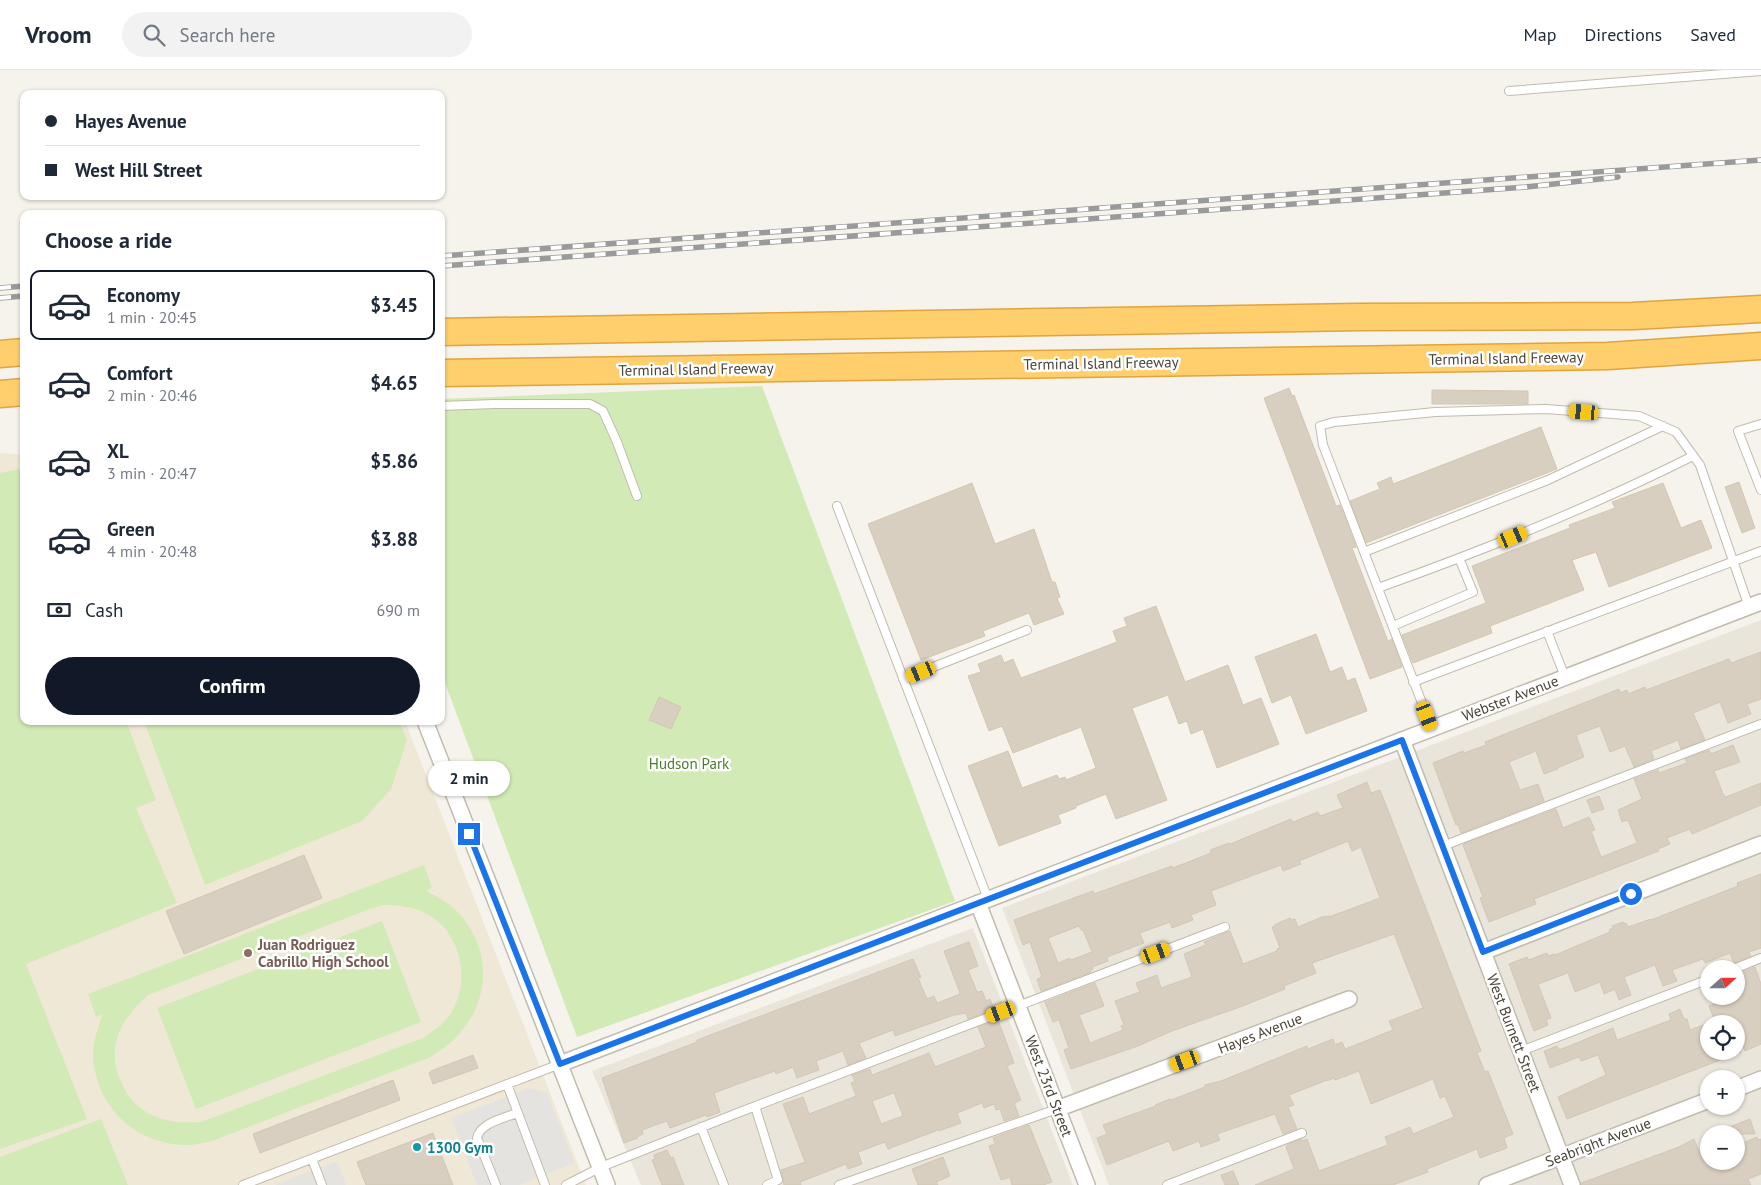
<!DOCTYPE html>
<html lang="en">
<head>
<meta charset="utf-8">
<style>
	:root { --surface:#fff; --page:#f2f2f3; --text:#1f2937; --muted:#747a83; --line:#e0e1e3; --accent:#111827 }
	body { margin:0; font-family:"PT Sans",sans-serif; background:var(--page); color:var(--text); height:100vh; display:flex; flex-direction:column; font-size:19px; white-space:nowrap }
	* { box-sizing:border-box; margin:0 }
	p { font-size:16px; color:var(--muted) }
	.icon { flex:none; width:28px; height:28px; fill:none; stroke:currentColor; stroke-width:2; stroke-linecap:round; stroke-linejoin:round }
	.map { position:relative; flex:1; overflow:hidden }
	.sheet { position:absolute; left:20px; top:140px; width:425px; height:515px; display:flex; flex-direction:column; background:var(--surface); border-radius:10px; box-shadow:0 1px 4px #0004 }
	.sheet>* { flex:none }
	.banner { position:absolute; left:20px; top:20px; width:425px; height:110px; border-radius:10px; box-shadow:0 1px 4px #0004; display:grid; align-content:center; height:110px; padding:0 25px; background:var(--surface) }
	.needle { width:32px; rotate:69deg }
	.tools { position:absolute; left:1700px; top:890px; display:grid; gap:10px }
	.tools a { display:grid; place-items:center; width:45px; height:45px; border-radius:50%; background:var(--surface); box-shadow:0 1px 4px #0004; font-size:25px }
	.end { position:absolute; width:22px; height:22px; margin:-11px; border:6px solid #1a73e8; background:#fff; box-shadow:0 0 0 2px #fff }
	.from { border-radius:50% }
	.bubble { position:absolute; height:35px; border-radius:18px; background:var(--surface); box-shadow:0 1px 4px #0004; font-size:16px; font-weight:700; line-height:35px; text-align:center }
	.car { position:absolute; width:15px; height:30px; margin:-15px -8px; border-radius:6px; box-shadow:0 0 4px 1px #0007; background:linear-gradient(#f5c518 24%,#345 0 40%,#f5c518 0 76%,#345 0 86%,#f5c518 0) }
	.banner b { display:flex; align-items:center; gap:18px; height:48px; font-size:19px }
	.banner b+b { border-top:1px solid var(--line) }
	.banner i { width:12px; height:12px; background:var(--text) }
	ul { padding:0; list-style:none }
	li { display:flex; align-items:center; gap:15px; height:70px; margin:0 10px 8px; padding:0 15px; border:2px solid transparent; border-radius:10px }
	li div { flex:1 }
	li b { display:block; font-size:19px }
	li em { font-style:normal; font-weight:700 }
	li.selected { border-color:var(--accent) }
	li>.icon { width:45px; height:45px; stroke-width:1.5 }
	h2 { padding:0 25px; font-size:22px; line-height:60px }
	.pay { display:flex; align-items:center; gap:12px; height:55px; padding:0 25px; font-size:19px }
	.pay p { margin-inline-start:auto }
	.action { display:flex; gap:10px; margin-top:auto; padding:10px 25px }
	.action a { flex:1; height:58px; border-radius:30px; background:var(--accent); color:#fff; font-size:20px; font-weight:700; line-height:58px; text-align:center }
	header { display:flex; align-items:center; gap:30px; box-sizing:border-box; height:70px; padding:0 25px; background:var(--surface); border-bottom:1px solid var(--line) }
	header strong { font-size:24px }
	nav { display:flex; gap:28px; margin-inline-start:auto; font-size:18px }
	.search { width:350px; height:45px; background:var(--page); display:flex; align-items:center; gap:12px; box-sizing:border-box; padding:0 18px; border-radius:28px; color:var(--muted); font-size:19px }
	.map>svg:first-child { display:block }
	.residential { fill:#eae5da; fill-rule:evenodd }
	.education { fill:#efe8d6 }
	.green { fill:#d2eab5; fill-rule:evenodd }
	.parking { fill:#e5e3e0 }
	.building { fill:#d8cfc1; stroke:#d3c7b4; fill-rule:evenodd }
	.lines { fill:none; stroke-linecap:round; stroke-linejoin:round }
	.lane-casing { stroke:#c2bbae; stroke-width:10 }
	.street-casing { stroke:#c2bbae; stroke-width:18 }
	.highway-casing { stroke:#e0a43c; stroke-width:29 }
	.lane { stroke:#fff; stroke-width:8 }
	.street { stroke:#fff; stroke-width:15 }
	.highway { stroke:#ffcf6e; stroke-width:26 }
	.rail-casing { stroke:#9a9a9a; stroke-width:5.5 }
	.rail { stroke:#fff; stroke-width:4; stroke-dasharray:11; stroke-linecap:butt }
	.route { stroke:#1a73e8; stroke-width:6 }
	.education-dot { fill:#8d6e63; stroke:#fff; stroke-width:2 }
	.culture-dot { fill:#0f9aa8; stroke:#fff; stroke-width:2 }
	.labels { text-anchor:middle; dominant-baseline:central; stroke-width:5; stroke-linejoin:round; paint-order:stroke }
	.street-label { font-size:15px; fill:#4b4439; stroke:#fff }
	.park-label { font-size:15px; fill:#4a7f2a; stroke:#fff }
	.education-label { font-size:15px; font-weight:bold; fill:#785e54; stroke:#fff; text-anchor:start }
	.culture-label { font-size:15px; font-weight:bold; fill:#0d838f; stroke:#fff; text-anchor:start }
</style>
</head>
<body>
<header>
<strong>Vroom</strong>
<div class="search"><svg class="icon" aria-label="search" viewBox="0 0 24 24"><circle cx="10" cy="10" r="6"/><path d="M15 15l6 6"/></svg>Search here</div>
<nav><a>Map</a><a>Directions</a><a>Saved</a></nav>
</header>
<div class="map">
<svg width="1761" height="1115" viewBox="0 0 1761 1115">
	<rect width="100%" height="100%" fill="#f6f3ec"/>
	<path class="residential" d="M1761,550V1115H1109L1002,838ZM1709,899H1736V926H1709ZM1709,954H1736V981H1709ZM1709,1009H1736V1036H1709ZM1709,1064H1736V1091H1709Z
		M973,858L1073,1115H641L592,1001Z"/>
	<path class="education" d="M0,383L24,385V651H405L586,1115H0Z"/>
	<path class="green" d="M762,316L955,831L577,967L441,602V329Z
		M24,398V651H126L156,730L136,738L177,833L26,894L87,1049L0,1079V403Z
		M144,651H399L407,670L391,719L362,751L205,815Z
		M424,795L432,818L426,821C440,828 453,835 463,848C502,898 481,960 428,988L212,1071C202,1073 192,1076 182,1075C132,1072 96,1035 93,986C93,972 98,957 103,944L96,947L88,924ZM383,835C396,835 408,836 421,841C462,858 474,914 447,949C440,957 431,962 423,968L201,1052C166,1055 133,1045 120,1009C115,998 113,984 116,972C121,952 134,938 148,925L367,840Z
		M382,851L421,952L196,1039L157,938Z
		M101,1049L128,1115H0V1087Z"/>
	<path class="parking" d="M530,1018L547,1023L575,1093L519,1115H477L451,1048Z
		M337,1091L346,1115H275Z"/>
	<path class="building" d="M1289,318L1292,326L1294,325L1336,436L1340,435L1356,477L1352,478L1388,571L1392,569L1402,597L1370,609L1264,328Z
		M1432,320L1528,321V334H1432Z
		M1541,357L1557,399L1366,473L1350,431L1380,419L1377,413L1391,407L1393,414Z
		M1739,412L1755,458L1742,463L1725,417Z
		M972,413L995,474L1034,459L1052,512H1055L1060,527L1057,528L1064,544L1034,555L1029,543L983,561L985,566L921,590L868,454Z
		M1663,413L1681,458L1701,450L1712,478L1609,517L1596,482L1572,490L1584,520L1490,556L1492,563L1413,593L1402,565L1486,533L1472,496L1570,458L1569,455L1615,438L1612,432Z
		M1156,536L1185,612L1228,595L1243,635L1261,628L1279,674L1217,698L1203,659L1191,664L1187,651L1179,654L1168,625L1132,638L1167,730L1116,749L1106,724L1076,736V738L1058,745L1061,753L999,776L968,696L1008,681L1022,718L1057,705L1059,709L1065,707L1066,710L1096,698L1081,657L1013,683L1002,656L989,661L968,606L981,602L978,594L1001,585L1004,593L1013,589L1021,608L1059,594L1117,572L1113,561L1127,556L1124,548Z
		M1316,564L1330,602L1342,597L1347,611L1355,608L1367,641L1306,664L1291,625L1272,633L1255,587Z
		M1761,582V629L1747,634L1751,644L1728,653L1720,632L1693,643L1705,670L1681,679L1678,670L1651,681L1654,689L1634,697L1625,676L1610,682L1600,656L1576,665L1584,687L1557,698L1558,699L1544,704L1536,681L1509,692L1520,720L1538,714L1544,731L1461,763L1458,754L1456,755L1433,693L1463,681L1464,683L1486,675L1485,672L1619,619L1620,623L1627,620L1628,624L1645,617L1646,620L1729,589L1731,593Z
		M659,627L681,637L671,659L649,650Z
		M1733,675L1740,692L1714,701L1723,724L1726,727L1761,713V735L1692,764L1690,759L1667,768L1670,774L1658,779L1659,781L1534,829L1536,834L1489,852L1480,828L1483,827L1463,775L1465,773L1556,739L1563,758L1589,747L1595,760L1591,761L1601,787L1637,773L1628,750L1622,752L1618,740L1642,729L1634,709L1658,700L1659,703L1687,693L1685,689L1709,680L1711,684Z
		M1367,712L1371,723L1380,720L1386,735L1481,981L1477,983L1485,1002L1488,1001L1513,1064L1504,1068L1507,1078L1480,1088L1477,1079L1427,1099L1428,1102L1393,1115H1255L1294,1099L1286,1077L1287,1075L1301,1069L1302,1071L1307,1069L1319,1101L1388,1075L1385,1067L1410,1057L1413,1064L1454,1047L1445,1026L1440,1028L1433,1009L1371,1034L1359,1001L1335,1010L1334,1008L1327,1011V1010L1289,1025L1294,1035L1288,1037L1297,1059L1283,1064L1275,1044L1217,1064L1220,1070L1201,1077L1199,1071L1173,1081L1169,1071L1107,1095L1097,1068L1107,1064L1103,1055L1156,1036L1155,1035L1170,1029L1171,1030L1205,1017V1015L1221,1011L1307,976L1308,979L1333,969L1335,975L1342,972L1345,979L1393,960L1389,951L1423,938L1394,864L1312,893L1316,903L1284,916L1285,919L1240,937L1172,961L1138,976L1071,999L1064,980L1069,978L1059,950L1053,952L1045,932L1095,913L1104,936L1079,945L1090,973L1123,960L1121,956L1124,955L1115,931L1140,922L1136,913L1157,905L1161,918L1192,907L1184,884L1206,875L1204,872L1230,861L1243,894L1277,881V879L1280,878L1272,857L1275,856L1274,855L1290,848L1291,850L1295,849L1298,857L1322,847L1329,846V847L1380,828L1361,777L1352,781L1348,771L1299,791L1301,794L1283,801L1281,795L1211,821L1216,835L1191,845L1193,850L1172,858L1170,852L1140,863L1144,873L1107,887L1108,891L1092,897L1093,899L1090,901L1091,902L1041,921L1037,909L1042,907L1030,872L1023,875L1014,850L1093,821L1094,824L1172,796L1173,798L1211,783L1210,780L1229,773L1230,774L1291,749L1293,752L1318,742L1320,746L1343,738L1337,725ZM1079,856L1081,860H1083L1092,882L1071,890L1070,888L1058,893L1048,868Z
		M1599,726L1604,739L1592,743L1587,730Z
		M304,785L322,828L184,884L166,841Z
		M1761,804V878L1749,882L1751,886L1734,893L1730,883L1705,893L1703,889L1672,900L1677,911L1663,916L1655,895L1624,907L1631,925L1619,930L1615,919L1604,924L1600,912L1575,922L1568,903L1538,914L1551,948L1546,950L1548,955L1534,961L1509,894L1527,887L1529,890L1547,883L1548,886L1554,884L1555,885L1610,862L1609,860L1613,858L1612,856L1623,852L1624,854L1626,853L1628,857L1651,849V850L1738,816L1737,813Z
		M969,872L978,896L968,900L977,922L982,921L986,931L990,929L994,939L968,949L966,943L954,945L895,966L893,960L859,973L866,988L848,995L843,981L816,991L819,1000L797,1008L793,997L776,1004L775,1001L741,1013L714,1023L720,1042L707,1047L706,1045L670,1058L667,1051L642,1060L643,1064L637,1067L638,1068L624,1073L602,1008L697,972V970L913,889L921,907L918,908L927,929L934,926L937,933L958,925L960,923L944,881Z
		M1755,897L1761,914V974L1745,981L1736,958V954H1734L1732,949L1720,954H1716L1709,936L1723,931L1721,926H1736V911L1740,909L1738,904Z
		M1680,939L1684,949H1687L1690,960L1709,953V981L1741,982L1567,1049L1558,1027L1606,1005L1598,985L1581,991L1579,987L1550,998L1544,981L1557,976L1559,980L1613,958L1617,970L1671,950L1669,944Z
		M998,950L1014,993L1007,996L1021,1030L1014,1033L1019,1046L1004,1051L1000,1039L996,1040L994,1034L984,1038L982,1033L957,1043L961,1053L939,1061L938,1060L888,1079L885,1072L858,1082L862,1094L848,1099L846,1094L800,1112L801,1115H784L781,1100L805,1092L783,1034L803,1027L809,1044L856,1026L851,1013L855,1011L852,1005L870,999L872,1005L929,983L935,997L986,977L978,957ZM894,1023L903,1046L881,1054L872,1031Z
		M473,985L478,998L433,1014L429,1003L431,1001Z
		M393,1010L400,1030L260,1083L253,1064Z
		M1750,1049L1755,1064H1714V1063Z
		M1029,1055L1052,1112L1043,1115H1012L1010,1107L1001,1110L989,1076L995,1074L993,1068Z
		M433,1063L453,1115H366L357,1092Z
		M1757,1067L1758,1070L1761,1069V1104L1748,1109L1751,1115H1581V1113L1679,1077L1694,1069L1702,1089L1707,1087L1709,1091H1736V1076Z
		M667,1080L671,1088L673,1087L684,1115H662L652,1090L655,1089L654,1085Z
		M943,1087L950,1106L936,1112L938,1115H918L912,1099Z
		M1233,1101L1239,1115H1225L1221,1105Z"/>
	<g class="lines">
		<g class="lane-casing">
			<path id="lane" d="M1509,21L1761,1
				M441,336L494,334H590L603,341L617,372L637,426
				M1761,354L1738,361L1761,420
				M837,436L988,829
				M1364,482L1548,410L1663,356
				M1378,518C1485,480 1591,437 1693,386
				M1393,556L1473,522L1459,488
				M1547,561L1565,607
				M903,609L1027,560
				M1413,612L1761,481
				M1432,659L1323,375L1320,356L1334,352L1435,342L1546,339L1639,346L1676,362L1700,395L1749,537
				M1443,776L1761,654
				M1734,899L1761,888
				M1521,981L1709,909
				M507,1014L545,1115
				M755,1036L778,1110L767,1115
				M701,1057L724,1115
				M312,1089L322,1115
				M243,1115L560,994
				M496,1115L477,1068C480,1053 504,1048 517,1043
				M566,1115L601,1097L740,1042L1225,857
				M839,1115L1057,1039
				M1167,1115L1302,1063"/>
		</g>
		<g class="street-casing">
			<path id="street" d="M425,651L607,1115
				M1402,670L1572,1115
				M978,833L1087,1115
				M1483,882L1761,774
				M560,994L1761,532
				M1736,1019L1761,1009
				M1057,1039L1349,929
				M1487,1115L1709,1030"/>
		</g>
		<g class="highway-casing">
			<path id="highway" d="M441,262L1359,247L1633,246L1761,239
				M0,284L24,282
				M441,303L1608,286L1761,276
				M0,324L24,322"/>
		</g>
		<use href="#lane" class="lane"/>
		<use href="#street" class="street"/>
		<use href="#highway" class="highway"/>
		<g class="rail-casing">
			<path id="rail" d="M441,186L1761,90
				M441,196L1526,117L1618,107
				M0,218L24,216
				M0,228L24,226"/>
		</g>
		<use href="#rail" class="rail"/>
	</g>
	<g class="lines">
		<path class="route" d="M469,764L560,994L1402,670L1483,882L1631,824"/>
	</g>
	<circle class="education-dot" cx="248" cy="883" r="5"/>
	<circle class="culture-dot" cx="417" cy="1077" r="5"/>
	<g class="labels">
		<g class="street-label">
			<text transform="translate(1506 288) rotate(-1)">Terminal Island Freeway</text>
			<text transform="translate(1101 293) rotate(-1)">Terminal Island Freeway</text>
			<text transform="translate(696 299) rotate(-1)">Terminal Island Freeway</text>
			<text transform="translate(1510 628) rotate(-21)">Webster Avenue</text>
			<text transform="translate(1260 963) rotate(-21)">Hayes Avenue</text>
			<text transform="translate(1514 963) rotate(69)">West Burnett Street</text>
			<text transform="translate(1049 1016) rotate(69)">West 23rd Street</text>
			<text transform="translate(1598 1072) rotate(-21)">Seabright Avenue</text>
		</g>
		<g class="park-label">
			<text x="689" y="693">Hudson Park</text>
		</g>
		<g class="education-label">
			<text x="258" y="874">Juan Rodriguez<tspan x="258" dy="17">Cabrillo High School</tspan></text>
		</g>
		<g class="culture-label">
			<text x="427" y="1077">1300 Gym</text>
		</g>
	</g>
</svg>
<div class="tools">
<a><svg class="needle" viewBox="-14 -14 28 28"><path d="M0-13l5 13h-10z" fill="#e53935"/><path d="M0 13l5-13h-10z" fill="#747a83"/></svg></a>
<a><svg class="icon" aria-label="locate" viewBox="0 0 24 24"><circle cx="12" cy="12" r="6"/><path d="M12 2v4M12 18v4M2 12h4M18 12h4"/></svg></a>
<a>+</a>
<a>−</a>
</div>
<i class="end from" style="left:1631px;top:824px"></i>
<i class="end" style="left:469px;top:764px"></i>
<div class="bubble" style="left:428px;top:691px;width:82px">2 min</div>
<i class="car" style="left:1584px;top:342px;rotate:275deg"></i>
<i class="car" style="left:1513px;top:467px;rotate:67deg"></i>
<i class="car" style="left:921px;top:602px;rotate:248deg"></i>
<i class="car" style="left:1427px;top:646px;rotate:159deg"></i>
<i class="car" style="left:1156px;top:883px;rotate:69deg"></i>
<i class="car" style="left:1001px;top:942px;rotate:249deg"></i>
<i class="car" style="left:1185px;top:991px;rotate:250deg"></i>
<div class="banner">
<b><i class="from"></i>Hayes Avenue</b>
<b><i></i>West Hill Street</b>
</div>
<section class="sheet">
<h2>Choose a ride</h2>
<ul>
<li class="selected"><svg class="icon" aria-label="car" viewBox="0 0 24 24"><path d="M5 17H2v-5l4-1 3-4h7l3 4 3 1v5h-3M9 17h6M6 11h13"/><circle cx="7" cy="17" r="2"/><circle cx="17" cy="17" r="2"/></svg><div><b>Economy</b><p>1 min · 20:45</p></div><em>$3.45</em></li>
<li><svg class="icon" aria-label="car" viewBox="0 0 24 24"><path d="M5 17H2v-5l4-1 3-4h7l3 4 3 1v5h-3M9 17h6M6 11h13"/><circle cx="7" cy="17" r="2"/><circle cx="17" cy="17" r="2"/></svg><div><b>Comfort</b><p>2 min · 20:46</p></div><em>$4.65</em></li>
<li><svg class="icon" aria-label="car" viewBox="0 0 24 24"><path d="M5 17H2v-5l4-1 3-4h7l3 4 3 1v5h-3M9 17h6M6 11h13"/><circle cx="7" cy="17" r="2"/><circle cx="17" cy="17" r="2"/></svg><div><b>XL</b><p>3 min · 20:47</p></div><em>$5.86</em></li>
<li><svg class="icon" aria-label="car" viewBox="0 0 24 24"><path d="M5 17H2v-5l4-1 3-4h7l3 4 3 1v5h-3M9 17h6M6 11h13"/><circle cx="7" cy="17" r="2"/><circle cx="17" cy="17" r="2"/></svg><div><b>Green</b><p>4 min · 20:48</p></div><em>$3.88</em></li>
</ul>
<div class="pay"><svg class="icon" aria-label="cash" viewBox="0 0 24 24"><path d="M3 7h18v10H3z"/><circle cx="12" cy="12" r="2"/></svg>Cash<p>690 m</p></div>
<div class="action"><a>Confirm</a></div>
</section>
</div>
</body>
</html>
